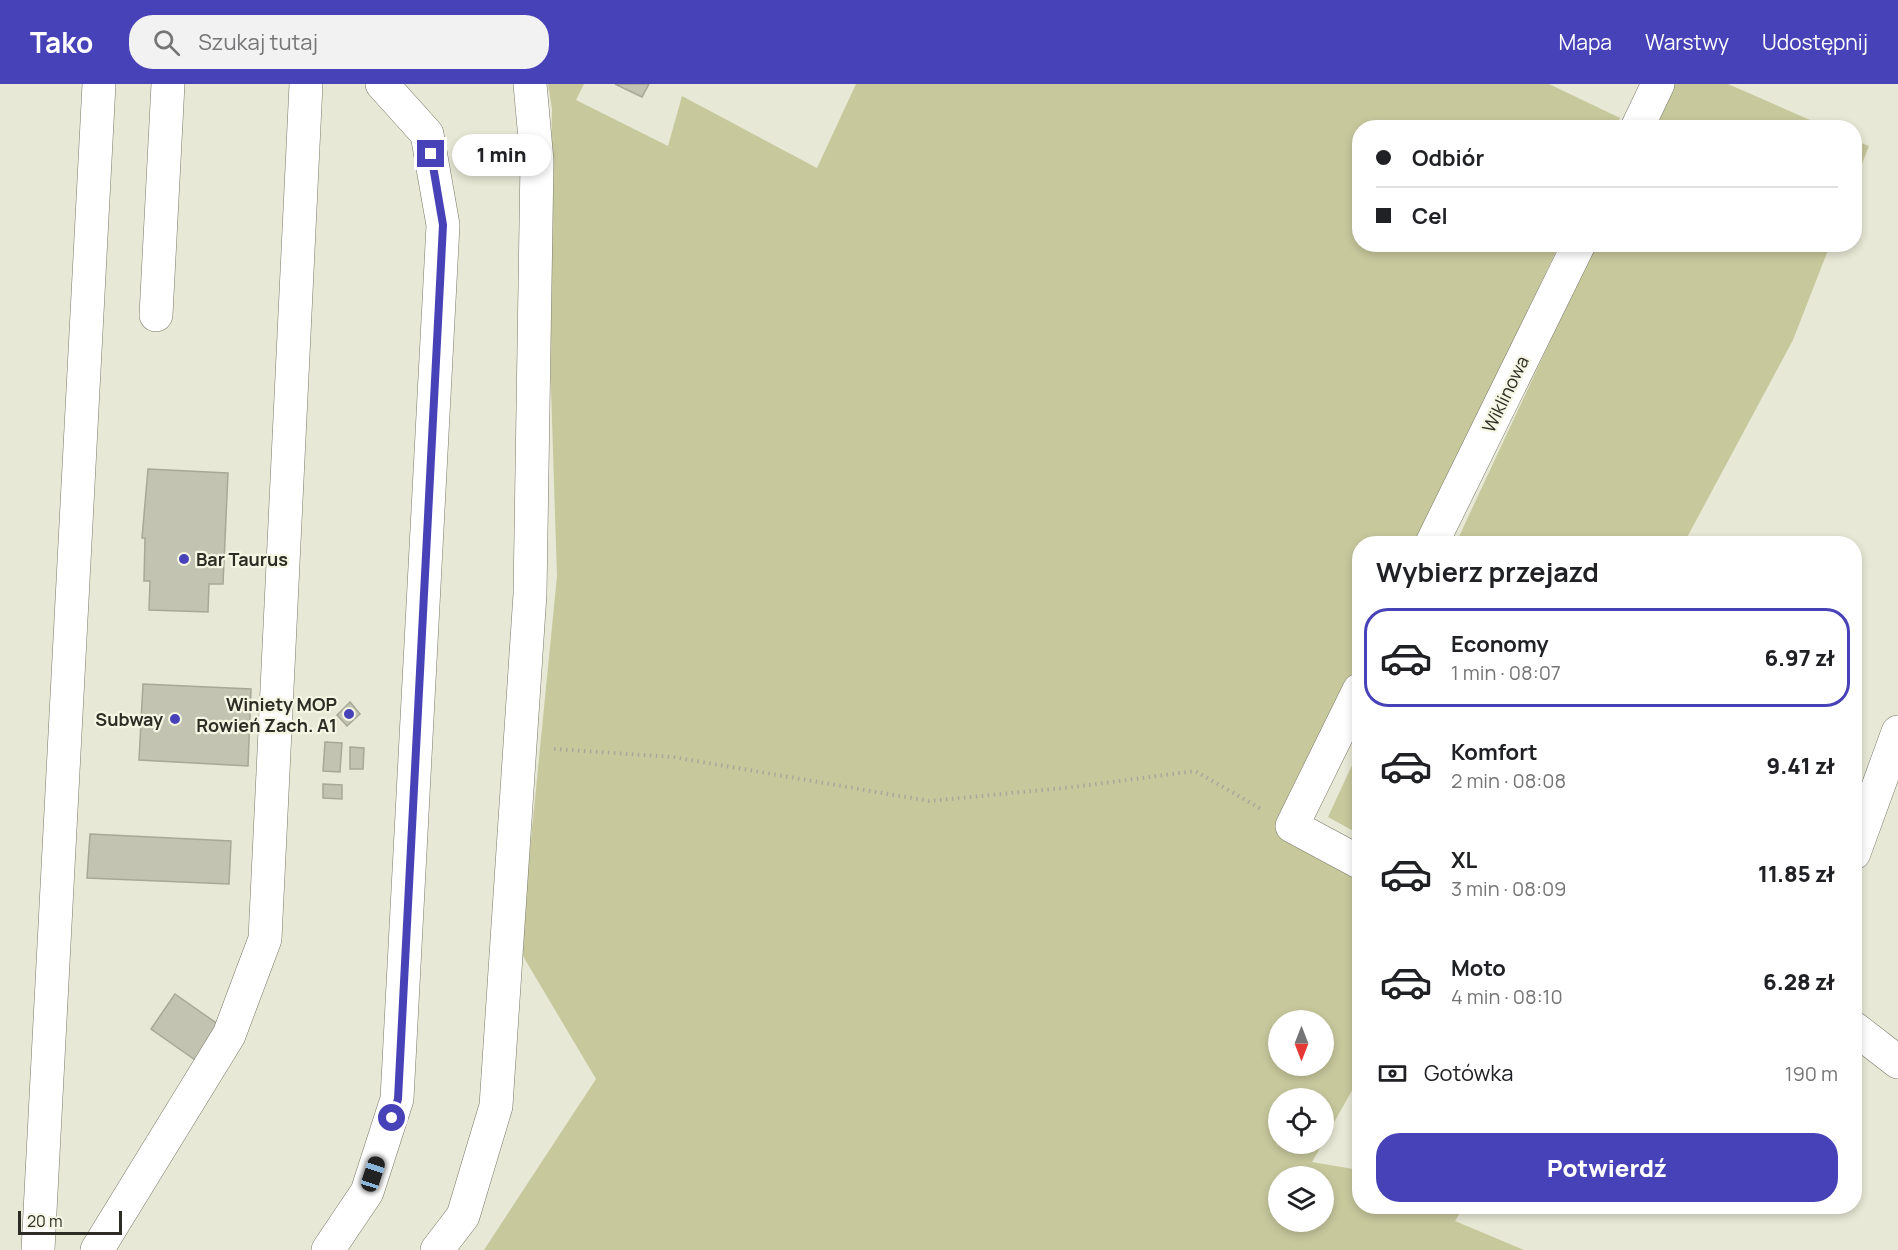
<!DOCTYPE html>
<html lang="pl">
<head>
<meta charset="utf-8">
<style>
	:root { --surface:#fff; --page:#f2f2f2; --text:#202124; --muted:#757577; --line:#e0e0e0; --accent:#4842b8 }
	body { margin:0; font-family:Manrope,sans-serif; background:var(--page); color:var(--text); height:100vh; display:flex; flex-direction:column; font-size:22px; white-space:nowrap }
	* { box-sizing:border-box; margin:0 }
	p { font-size:20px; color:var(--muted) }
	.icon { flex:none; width:33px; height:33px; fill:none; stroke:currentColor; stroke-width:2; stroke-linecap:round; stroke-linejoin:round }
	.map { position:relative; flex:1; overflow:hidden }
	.panel { position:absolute; left:1352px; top:452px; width:510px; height:678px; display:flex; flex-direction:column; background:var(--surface); border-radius:24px; box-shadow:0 3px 9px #0003 }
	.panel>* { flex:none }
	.hud { position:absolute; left:1352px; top:36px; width:510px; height:132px; border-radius:24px; box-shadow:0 3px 9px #0003; display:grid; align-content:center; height:132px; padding:0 24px; background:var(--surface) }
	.needle { width:39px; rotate:180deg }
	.controls { position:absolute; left:1268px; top:926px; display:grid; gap:12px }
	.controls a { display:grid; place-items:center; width:66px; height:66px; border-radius:50%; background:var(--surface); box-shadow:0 3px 9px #0003; font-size:30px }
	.scale { position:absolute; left:18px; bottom:15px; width:104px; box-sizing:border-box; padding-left:6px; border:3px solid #2d2d26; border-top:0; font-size:16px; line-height:21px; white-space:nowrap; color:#2d2d26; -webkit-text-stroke:4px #f5f5e3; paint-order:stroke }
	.end { position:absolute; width:27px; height:27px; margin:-14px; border:8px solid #4842b8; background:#fff; box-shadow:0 0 0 3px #fff }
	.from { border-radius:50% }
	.bubble { position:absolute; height:42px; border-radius:21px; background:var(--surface); box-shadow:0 3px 9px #0003; font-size:20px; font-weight:800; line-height:42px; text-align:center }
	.car { position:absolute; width:18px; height:36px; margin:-18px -9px; border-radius:8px; box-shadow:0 0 4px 2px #0007; background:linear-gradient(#222 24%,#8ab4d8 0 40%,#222 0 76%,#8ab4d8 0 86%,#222 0) }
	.hud b { display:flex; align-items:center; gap:21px; height:57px; font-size:22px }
	.hud b+b { border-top:2px solid var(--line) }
	.hud i { width:15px; height:15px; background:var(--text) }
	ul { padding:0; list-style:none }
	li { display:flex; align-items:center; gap:18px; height:99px; margin:0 12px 9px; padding:0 12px; border:3px solid transparent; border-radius:24px }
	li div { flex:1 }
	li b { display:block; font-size:22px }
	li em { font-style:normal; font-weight:800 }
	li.on { border-color:var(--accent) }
	li>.icon { width:54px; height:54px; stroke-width:1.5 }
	h2 { padding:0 24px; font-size:27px; line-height:72px }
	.pay { display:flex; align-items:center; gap:15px; height:66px; padding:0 24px; font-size:22px }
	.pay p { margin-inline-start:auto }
	.primary-button { display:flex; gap:12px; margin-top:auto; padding:12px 24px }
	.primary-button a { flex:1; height:69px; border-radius:24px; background:var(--accent); color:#fff; font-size:24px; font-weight:800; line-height:69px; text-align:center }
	header { display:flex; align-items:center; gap:36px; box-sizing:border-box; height:84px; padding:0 30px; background:var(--accent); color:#fff }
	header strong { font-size:28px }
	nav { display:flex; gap:33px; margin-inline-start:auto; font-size:21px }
	.search { width:420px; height:54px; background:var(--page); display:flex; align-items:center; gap:15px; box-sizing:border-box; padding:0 21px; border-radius:24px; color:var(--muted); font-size:22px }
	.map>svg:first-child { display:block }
	.green { fill:#c8c89d; fill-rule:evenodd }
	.building { fill:#c3c3b2; stroke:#a7a897; stroke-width:1.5 }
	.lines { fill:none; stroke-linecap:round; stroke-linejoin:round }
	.minor-casing { stroke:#797969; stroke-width:34 }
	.path { stroke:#a8a89a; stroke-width:4; stroke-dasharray:1.5 4.5; stroke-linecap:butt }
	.minor { stroke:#fff; stroke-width:33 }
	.route { stroke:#4842b8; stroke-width:8 }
	.poi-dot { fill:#4842b8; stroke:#f5f5e3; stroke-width:2 }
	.labels { text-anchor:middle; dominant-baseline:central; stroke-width:4.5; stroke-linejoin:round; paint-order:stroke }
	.street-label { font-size:18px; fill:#2d2d26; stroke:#f5f5e3 }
	.poi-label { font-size:18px; font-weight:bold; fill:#2d2d26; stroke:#f5f5e3; text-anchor:end }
</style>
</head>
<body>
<header>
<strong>Tako</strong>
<div class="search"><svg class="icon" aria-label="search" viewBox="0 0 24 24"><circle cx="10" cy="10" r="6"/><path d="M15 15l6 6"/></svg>Szukaj tutaj</div>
<nav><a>Mapa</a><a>Warstwy</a><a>Udostępnij</a></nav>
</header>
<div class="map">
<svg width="1898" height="1166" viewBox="0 0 1898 1166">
	<rect width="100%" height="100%" fill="#e8e8d6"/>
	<path class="green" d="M548,0H584L576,16L668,62L682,12L817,84L856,0H1549L1620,34L1615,44H1359V160L1559,161L1416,459H1359V579L1288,728L1359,785V994L1323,1058V1014H1278V1059H1323L1312,1078L1359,1086V1122H1464L1455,1137L1524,1166H484L596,995L520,867L557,492L548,210L552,25ZM1278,936H1323V981H1278ZM1278,1092H1323V1137H1278Z
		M1670,0H1728L1826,43L1650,44Z
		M1854,56L1869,62L1854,100Z
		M1595,161H1830L1793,256L1684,459H1456Z
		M1359,666V750L1328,733Z"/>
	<path class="building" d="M615,0H649L642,13Z
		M148,385L228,389L223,500H209L208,528L149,526L150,497H144L145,454H142Z
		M143,600L251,605L248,682L139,676Z
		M350,618L360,630L347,642L337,631Z
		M325,658L342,659L340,688L323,687Z
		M350,663L364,664L363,685H350Z
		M323,700L342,701V715L323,714Z
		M90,750L231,757L229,800L87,794Z
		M175,910L222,943L198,978L151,945Z"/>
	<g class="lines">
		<g class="minor-casing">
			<path id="minor" d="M1637,44L1658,0
				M156,231L168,0
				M1432,459L1579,160
				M1359,606L1292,742L1359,778
				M1854,769L1898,648
				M1854,944L1898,978
				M38,1166L99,0
				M97,1166L229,951L265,855L306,0
				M328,1166L367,1108L397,1015L443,141L427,50L382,0
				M437,1166L463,1132L496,1022L530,510L537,77L530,0"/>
		</g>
		<path class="path" d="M554,665L673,673L929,717L1074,703L1195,687L1263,726"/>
		<use href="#minor" class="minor"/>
	</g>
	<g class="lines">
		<path class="route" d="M392,1034L398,1015L443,141L431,70"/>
	</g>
	<g class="poi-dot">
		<circle cx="184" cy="475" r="6"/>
		<circle cx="349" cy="630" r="6"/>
		<circle cx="175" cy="635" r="6"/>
	</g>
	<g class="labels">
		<g class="street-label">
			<text transform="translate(1505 310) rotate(-64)">Wiklinowa</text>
		</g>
		<g class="poi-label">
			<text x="196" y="475" text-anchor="start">Bar Taurus</text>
			<text x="337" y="620">Winiety MOP<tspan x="337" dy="21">Rowień Zach. A1</tspan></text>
			<text x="163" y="635">Subway</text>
		</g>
	</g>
</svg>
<div class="controls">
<a><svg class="needle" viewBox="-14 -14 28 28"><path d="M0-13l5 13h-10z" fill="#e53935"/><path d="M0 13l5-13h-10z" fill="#757577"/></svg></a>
<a><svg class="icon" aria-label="locate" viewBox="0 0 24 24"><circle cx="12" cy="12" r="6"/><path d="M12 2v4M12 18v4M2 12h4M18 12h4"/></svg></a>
<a><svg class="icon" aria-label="layers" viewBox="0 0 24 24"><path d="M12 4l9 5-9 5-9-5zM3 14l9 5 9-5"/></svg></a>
</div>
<div class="scale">20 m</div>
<i class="end from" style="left:392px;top:1034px"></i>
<i class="end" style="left:431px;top:70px"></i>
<div class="bubble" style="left:452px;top:50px;width:99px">1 min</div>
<i class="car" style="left:373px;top:1090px;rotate:18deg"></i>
<div class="hud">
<b><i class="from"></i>Odbiór</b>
<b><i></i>Cel</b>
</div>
<section class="panel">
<h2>Wybierz przejazd</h2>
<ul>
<li class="on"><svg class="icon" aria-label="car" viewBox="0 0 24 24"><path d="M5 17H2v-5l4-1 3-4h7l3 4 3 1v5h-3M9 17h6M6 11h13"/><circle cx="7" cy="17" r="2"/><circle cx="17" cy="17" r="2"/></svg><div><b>Economy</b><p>1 min · 08:07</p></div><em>6.97 zł</em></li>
<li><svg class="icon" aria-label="car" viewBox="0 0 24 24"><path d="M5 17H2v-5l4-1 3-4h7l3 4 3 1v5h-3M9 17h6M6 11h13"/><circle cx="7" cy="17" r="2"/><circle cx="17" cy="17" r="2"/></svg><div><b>Komfort</b><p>2 min · 08:08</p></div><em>9.41 zł</em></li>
<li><svg class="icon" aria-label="car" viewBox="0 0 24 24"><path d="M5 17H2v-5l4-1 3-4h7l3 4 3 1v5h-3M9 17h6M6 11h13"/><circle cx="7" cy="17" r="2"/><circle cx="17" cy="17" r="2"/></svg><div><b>XL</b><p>3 min · 08:09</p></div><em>11.85 zł</em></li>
<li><svg class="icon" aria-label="car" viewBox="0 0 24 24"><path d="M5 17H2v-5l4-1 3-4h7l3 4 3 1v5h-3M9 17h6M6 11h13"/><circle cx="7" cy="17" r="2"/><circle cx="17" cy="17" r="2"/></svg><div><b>Moto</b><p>4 min · 08:10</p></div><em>6.28 zł</em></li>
</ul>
<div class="pay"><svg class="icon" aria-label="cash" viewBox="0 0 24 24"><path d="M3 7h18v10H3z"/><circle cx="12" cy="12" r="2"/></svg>Gotówka<p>190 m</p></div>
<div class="primary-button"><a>Potwierdź</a></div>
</section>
</div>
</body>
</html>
